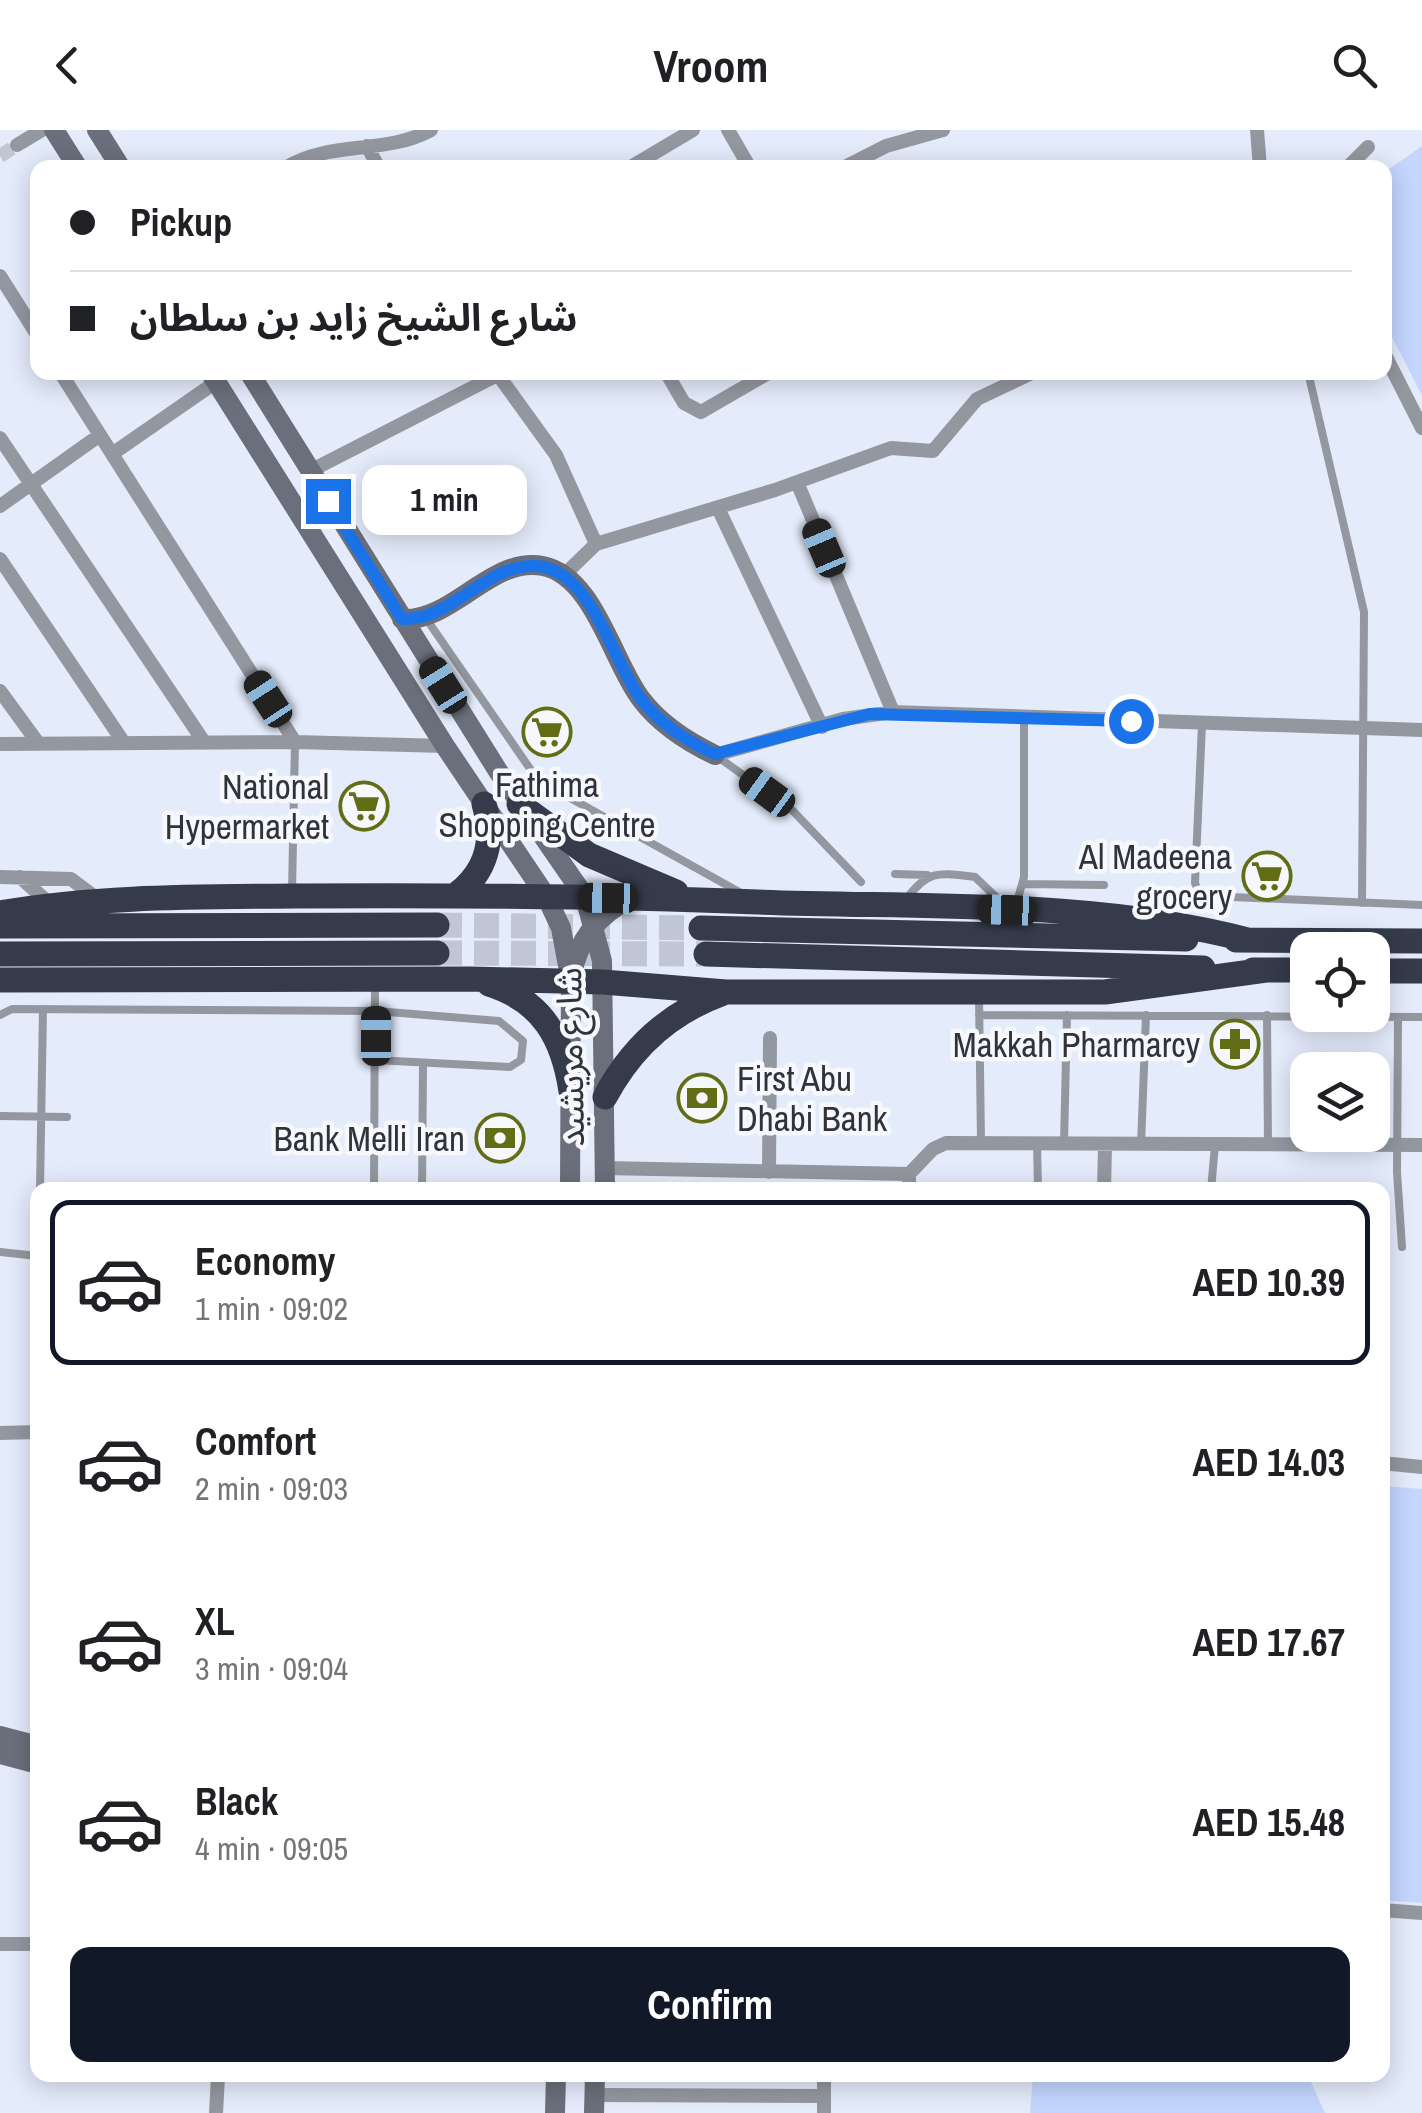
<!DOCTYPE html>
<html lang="en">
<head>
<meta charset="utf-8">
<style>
	:root { --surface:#fff; --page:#f6f6f6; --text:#202124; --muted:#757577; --line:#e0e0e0; --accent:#111827 }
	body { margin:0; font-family:"Archivo Narrow","Noto Sans Arabic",sans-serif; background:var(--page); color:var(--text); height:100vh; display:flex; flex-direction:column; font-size:38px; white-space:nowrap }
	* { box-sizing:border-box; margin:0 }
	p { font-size:32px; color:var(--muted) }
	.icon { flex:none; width:55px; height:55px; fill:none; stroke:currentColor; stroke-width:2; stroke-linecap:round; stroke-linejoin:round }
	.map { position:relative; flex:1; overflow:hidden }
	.side { position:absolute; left:30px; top:1052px; width:1360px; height:900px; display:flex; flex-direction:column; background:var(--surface); border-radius:20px; box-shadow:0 5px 25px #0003 }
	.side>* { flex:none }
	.hud { position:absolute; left:30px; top:30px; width:1362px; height:220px; border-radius:20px; box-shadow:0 5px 25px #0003; display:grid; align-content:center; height:220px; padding:0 40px; background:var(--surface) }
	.tools { position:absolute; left:1290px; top:802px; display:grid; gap:20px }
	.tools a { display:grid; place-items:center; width:100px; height:100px; border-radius:20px; background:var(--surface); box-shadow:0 5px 25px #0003; font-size:50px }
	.end { position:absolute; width:45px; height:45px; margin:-22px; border:12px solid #1a73e8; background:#fff; box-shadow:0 0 0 5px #fff }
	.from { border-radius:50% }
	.bubble { position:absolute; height:70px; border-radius:20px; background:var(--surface); box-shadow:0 5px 25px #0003; font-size:32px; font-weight:700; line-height:70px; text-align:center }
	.car { position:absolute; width:30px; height:60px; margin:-30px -15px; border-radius:12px; box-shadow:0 0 8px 2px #0007; background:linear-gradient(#222 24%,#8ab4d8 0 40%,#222 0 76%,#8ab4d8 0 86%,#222 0) }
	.hud b { display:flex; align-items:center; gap:35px; height:95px; font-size:38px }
	.hud b+b { border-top:2px solid var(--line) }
	.hud i { width:25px; height:25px; background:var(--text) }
	ul { padding:18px 0 0; list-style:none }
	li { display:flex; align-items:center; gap:30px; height:165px; margin:0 20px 15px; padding:0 20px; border:5px solid transparent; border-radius:20px }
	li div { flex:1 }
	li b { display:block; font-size:38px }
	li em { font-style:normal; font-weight:700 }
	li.current { border-color:var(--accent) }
	li>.icon { width:90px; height:90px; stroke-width:1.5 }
	.button { display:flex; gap:20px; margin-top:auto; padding:20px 40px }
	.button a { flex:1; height:115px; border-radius:20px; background:var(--accent); color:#fff; font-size:40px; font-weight:700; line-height:115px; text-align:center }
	header { display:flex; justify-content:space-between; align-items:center; height:130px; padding:0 40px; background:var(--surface); font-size:45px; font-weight:700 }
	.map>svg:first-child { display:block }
	.green { fill:#c4d6fe }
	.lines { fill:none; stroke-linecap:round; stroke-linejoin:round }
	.street-tunnel { stroke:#c0c6d4; stroke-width:14; stroke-dasharray:14 7; stroke-linecap:butt }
	.highway-tunnel { stroke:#c0c6d4; stroke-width:25; stroke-dasharray:25 12; stroke-linecap:butt }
	.lane { stroke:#93979f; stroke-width:8 }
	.street { stroke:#93979f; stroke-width:14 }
	.secondary { stroke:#6a6f7b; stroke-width:20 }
	.highway { stroke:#353b4b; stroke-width:25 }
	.route { stroke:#1a73e8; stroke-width:12 }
	.labels { text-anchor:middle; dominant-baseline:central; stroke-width:9; stroke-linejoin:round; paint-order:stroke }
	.poi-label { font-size:35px; fill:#2f333a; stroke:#f7f8fc; text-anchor:end }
	.street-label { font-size:35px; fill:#2f333a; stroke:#f7f8fc }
</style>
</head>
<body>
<header><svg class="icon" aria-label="back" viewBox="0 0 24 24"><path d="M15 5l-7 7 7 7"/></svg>Vroom<svg class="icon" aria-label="search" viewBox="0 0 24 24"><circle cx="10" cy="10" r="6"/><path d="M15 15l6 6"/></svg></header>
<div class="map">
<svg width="1422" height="1983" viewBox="0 0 1422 1983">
	<rect width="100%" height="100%" fill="#e4ebfb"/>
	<path class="green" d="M1422,16V266L1385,193V42Z
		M1382,1356L1422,1359V1773L1383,1770Z
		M1033,1945L1309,1948L1325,1983H1030Z"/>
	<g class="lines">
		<path class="street-tunnel" d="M0,26L17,15"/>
		<path class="highway-tunnel" d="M437,795L701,798
			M437,823L706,824"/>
		<path class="lane" d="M1308,242L1364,482L1362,773
			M425,487L533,643L554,659L741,763
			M1202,594L1195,753L1199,762L1208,766L1422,775
			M718,627L793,681L861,752
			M895,744L927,745
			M1024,754L1104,755
			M292,762L295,612
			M907,768C929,739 940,743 975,747L998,769
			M1017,772L1024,747V587
			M979,865L981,1011
			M0,885L12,879L376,881L499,891L523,911L521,930L510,937L375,930
			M979,885L1422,887
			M1267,885L1268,1016
			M1398,887L1397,1042L1402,1117
			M0,986L67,987
			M1037,1013L1038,1060
			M1064,1014L1067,885
			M1141,1015L1146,885
			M609,1058L758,1060
			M40,1060L43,879
			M374,1060L375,855
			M422,1060L423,933
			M1211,1060L1215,1015
			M0,1122L38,1126"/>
		<path class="street" d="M728,0L750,38
			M1257,0L1260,38
			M17,15L42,0
			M367,16L379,38
			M285,38C330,10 385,25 431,0
			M629,38L693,0
			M843,38L886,16L943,0
			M1347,38L1368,17
			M0,146L38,206
			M1385,225L1422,298
			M60,242L295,612
			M496,242L556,325L596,414
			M666,242L684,273L701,282L770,242
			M0,308L204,612
			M112,324L216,252
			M310,341L503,242
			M797,352L893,582
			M0,376L100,305
			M718,378L822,597
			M0,429L124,613
			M564,445L596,414L775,360L891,318L933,321L977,269L1034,242
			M0,561L38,613
			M0,614L295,612L445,616
			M715,625L843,589L893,582L1422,600
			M0,747L71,749L99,770
			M20,747L51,775
			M605,1038L909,1044
			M769,1042L770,908
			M909,1060V1044L933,1019L946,1013L1422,1015
			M1104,1060L1105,1016
			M0,1303L38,1302
			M1382,1333L1422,1337
			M1382,1780L1422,1783
			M0,1814H38
			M150,1945H335
			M824,1945V1983
			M595,1965L824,1966
			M216,1983L218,1947"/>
		<path class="secondary" d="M54,0L78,38
			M97,0L121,38
			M210,242L445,616L546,766L561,798L571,852L570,1060
			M249,242L498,641L585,767L602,831L605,1060
			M402,489C453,492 491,426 543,436C594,446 613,533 641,569C659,593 688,612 715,625
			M572,845C578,809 599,784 631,768
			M0,1606L38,1616
			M0,1624L38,1634
			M555,1983L556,1945
			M594,1983L595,1945"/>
		<path class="highway" d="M519,674L589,725L676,762
			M457,764C486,742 495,710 484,674
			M0,783C98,766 196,767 295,766C449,765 603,766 758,772C920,778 1090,769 1248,810
			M0,796L437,795
			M701,798L1186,809
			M1236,810L1422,811
			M0,824L437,823
			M706,824L1203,838
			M1253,840H1308
			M1372,841H1422
			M0,850L470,849L603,852L726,862H1105L1266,840
			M489,854C543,871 563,909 571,961
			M605,967C631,918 669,883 721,864"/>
	</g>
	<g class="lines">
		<path class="route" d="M328,371L402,489C452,491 486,434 535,436C592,438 612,532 641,569C659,593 688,612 715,624L870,584L1131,591"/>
	</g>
	<defs>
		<g id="supermarket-ring" transform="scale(2.5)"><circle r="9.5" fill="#f7f8fc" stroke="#626d15" stroke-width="1.5"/><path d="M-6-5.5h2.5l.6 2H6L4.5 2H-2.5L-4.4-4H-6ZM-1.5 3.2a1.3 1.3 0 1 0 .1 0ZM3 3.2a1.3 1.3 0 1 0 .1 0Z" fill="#626d15"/></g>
		<g id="pharmacy-ring" transform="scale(2.5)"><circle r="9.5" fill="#f7f8fc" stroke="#626d15" stroke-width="1.5"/><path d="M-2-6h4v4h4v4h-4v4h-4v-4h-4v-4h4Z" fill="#626d15"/></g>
		<g id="bank-ring" transform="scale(2.5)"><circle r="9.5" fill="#f7f8fc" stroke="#626d15" stroke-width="1.5"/><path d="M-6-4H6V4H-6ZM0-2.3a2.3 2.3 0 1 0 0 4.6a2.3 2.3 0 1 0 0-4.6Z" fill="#626d15"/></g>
	</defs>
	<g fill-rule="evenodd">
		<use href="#supermarket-ring" x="547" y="602"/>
		<use href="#supermarket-ring" x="364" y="676"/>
		<use href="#supermarket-ring" x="1267" y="746"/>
		<use href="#pharmacy-ring" x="1235" y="914"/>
		<use href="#bank-ring" x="702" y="968"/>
		<use href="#bank-ring" x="500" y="1008"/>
	</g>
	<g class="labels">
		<g class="poi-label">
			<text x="547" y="654" text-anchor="middle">Fathima<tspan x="547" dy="40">Shopping Centre</tspan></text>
			<text x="329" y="656">National<tspan x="329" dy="40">Hypermarket</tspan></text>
			<text x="1232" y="726">Al Madeena<tspan x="1232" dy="40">grocery</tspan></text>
			<text x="1200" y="914">Makkah Pharmarcy</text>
			<text x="737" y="948" text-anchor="start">First Abu<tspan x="737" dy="40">Dhabi Bank</tspan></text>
			<text x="465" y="1008">Bank Melli Iran</text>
		</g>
		<g class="street-label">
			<text transform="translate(570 927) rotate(-91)">شارع مريشيد</text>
		</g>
	</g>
</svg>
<div class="tools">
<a><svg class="icon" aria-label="locate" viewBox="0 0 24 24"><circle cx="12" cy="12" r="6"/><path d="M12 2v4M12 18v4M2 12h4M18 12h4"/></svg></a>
<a><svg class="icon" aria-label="layers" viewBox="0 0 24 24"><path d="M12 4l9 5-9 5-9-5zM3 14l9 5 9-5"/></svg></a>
</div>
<i class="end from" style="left:1131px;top:591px"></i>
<i class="end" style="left:328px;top:371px"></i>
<div class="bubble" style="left:362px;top:335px;width:165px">1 min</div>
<i class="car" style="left:824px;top:418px;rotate:337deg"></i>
<i class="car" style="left:443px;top:555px;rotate:328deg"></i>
<i class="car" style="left:268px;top:569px;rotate:327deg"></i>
<i class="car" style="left:767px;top:662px;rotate:306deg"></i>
<i class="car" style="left:608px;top:768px;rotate:271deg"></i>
<i class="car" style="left:1007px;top:780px;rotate:272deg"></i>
<i class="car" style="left:376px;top:906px;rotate:0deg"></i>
<div class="hud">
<b><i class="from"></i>Pickup</b>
<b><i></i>شارع الشيخ زايد بن سلطان</b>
</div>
<section class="side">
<ul>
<li class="current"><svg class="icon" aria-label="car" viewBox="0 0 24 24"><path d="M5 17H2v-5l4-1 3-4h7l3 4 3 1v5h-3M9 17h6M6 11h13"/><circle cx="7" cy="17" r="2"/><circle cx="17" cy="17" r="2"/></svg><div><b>Economy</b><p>1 min · 09:02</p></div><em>AED 10.39</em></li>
<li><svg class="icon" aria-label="car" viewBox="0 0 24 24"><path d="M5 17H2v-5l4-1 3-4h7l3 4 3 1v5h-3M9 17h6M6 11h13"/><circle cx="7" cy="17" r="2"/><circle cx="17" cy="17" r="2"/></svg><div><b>Comfort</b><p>2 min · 09:03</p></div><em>AED 14.03</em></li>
<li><svg class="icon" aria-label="car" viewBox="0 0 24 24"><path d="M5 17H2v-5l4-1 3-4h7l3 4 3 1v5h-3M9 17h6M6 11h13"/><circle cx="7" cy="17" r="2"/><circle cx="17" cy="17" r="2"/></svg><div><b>XL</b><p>3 min · 09:04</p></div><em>AED 17.67</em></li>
<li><svg class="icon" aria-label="car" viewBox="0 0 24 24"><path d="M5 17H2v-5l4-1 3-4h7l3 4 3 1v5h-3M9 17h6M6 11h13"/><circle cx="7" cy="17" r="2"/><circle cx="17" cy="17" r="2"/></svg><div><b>Black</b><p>4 min · 09:05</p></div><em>AED 15.48</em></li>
</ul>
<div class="button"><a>Confirm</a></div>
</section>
</div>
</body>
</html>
